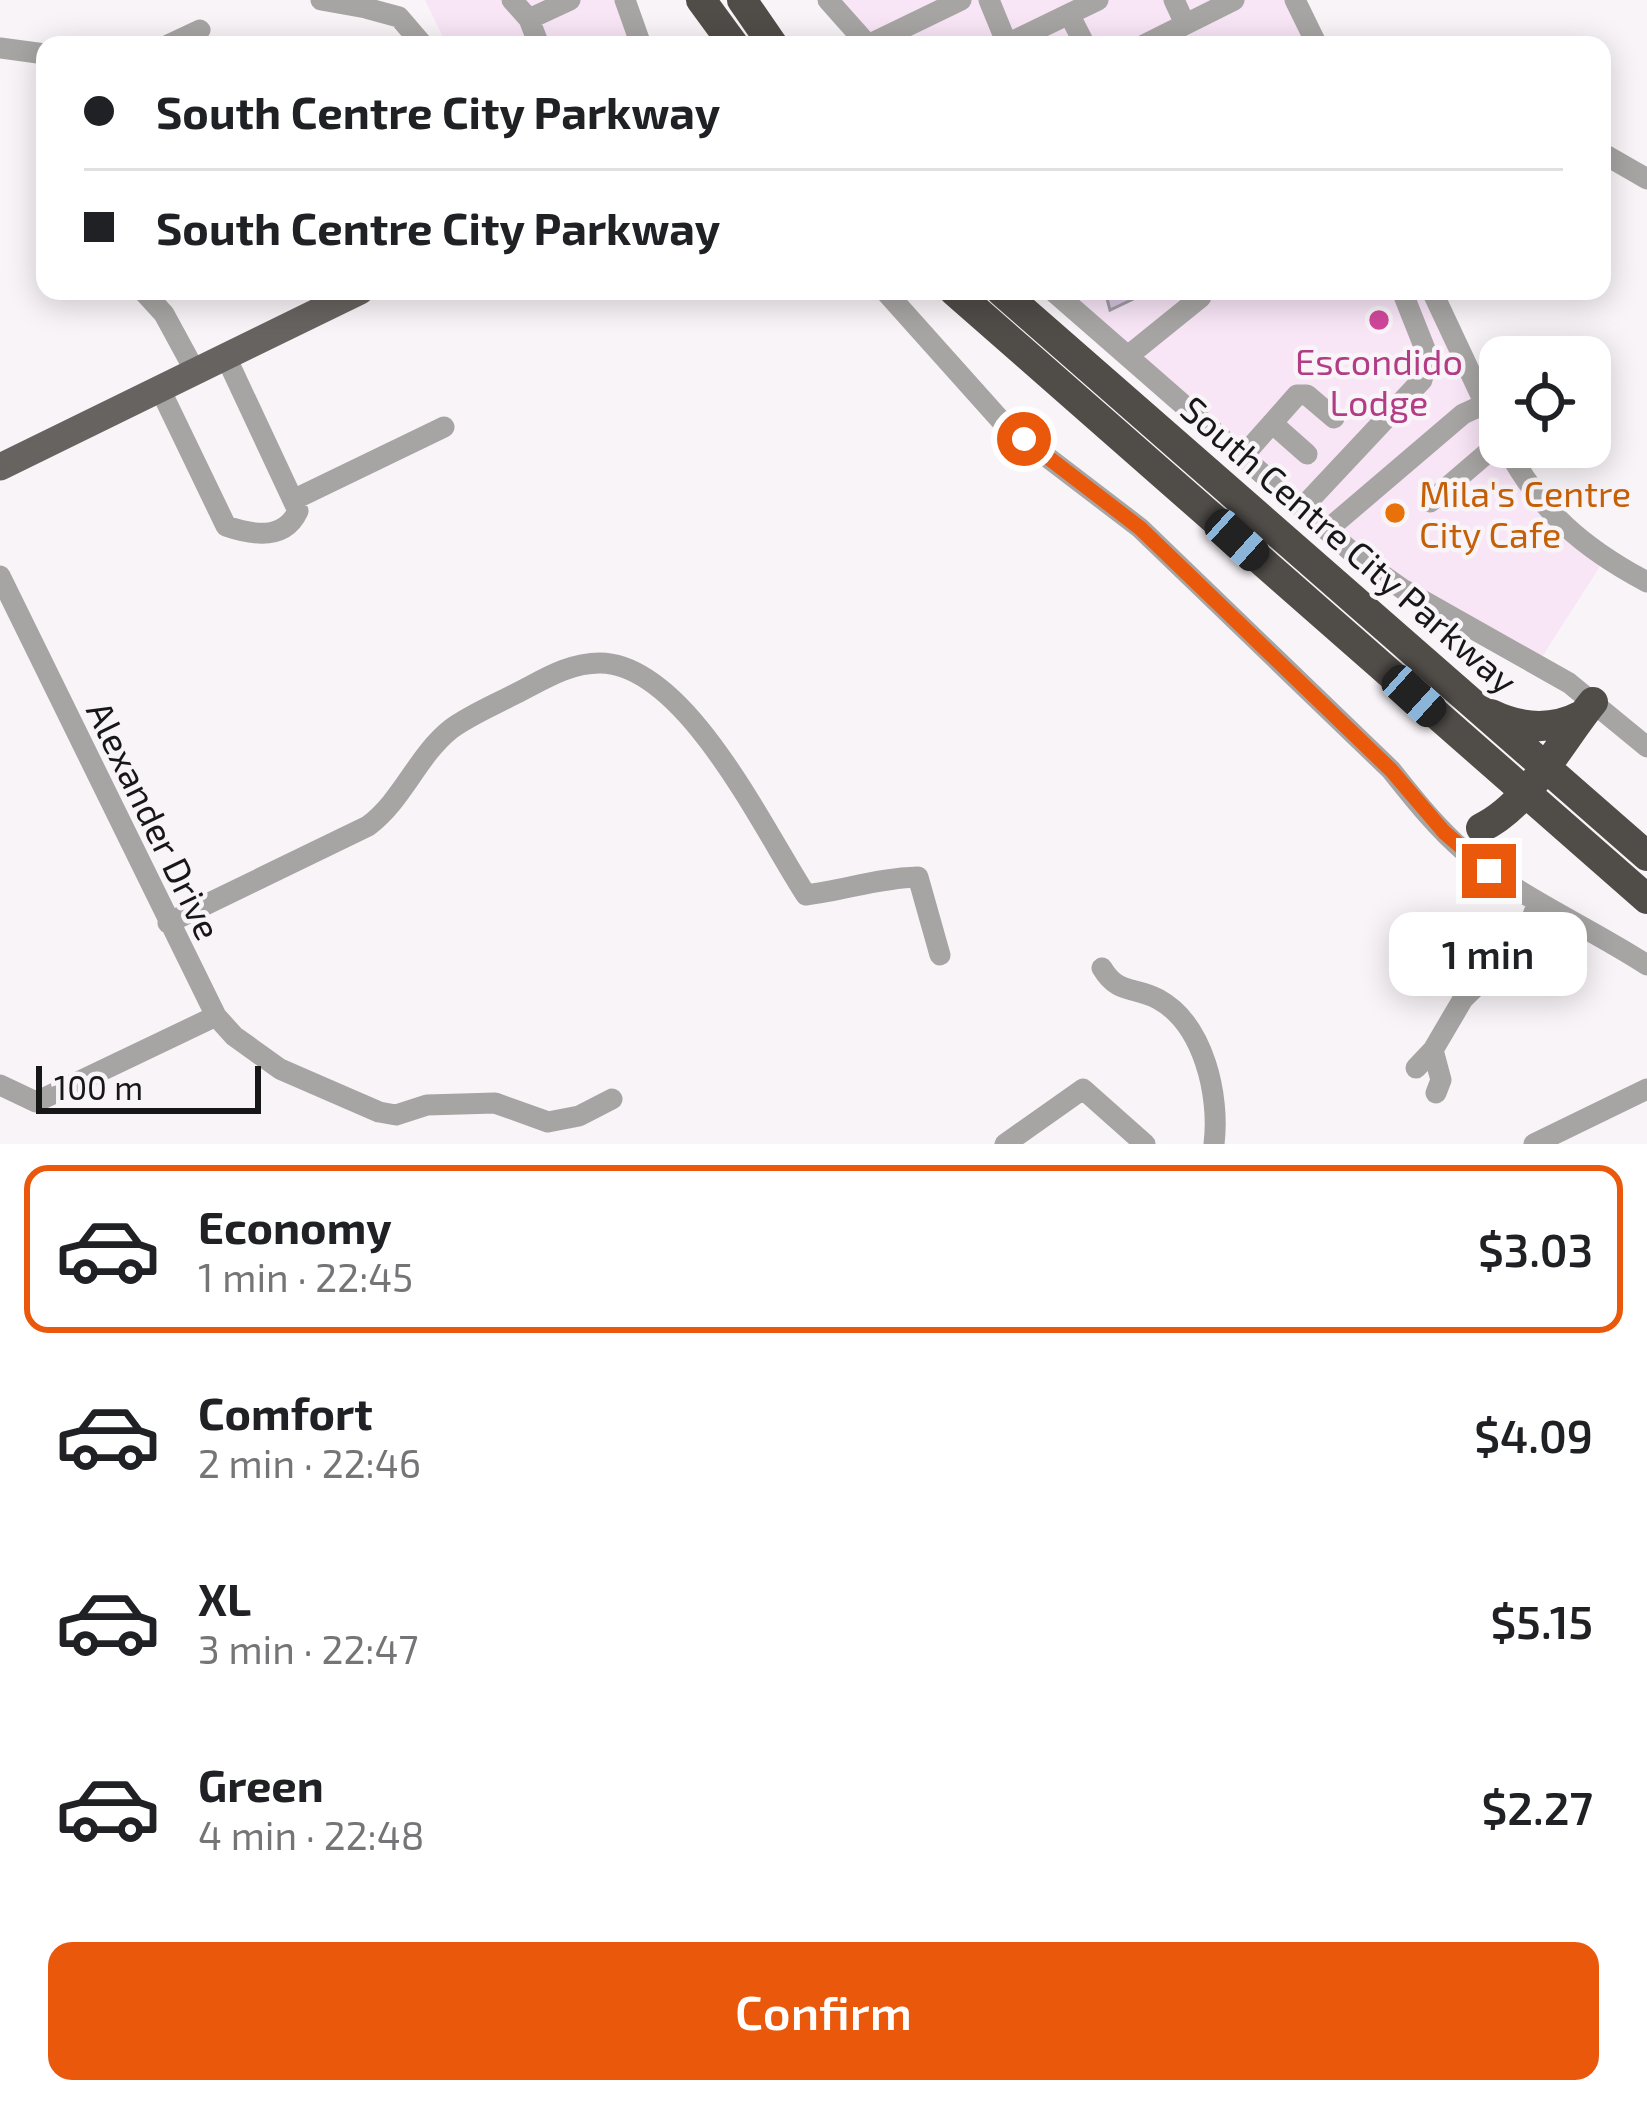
<!DOCTYPE html>
<html lang="en">
<head>
<meta charset="utf-8">
<style>
	:root { --surface:#fff; --page:#f2f2f2; --text:#202124; --muted:#757577; --line:#e0e0e0; --accent:#ea580c }
	body { margin:0; font-family:"Exo 2",sans-serif; background:var(--page); color:var(--text); height:100vh; display:flex; flex-direction:column; font-size:45px; white-space:nowrap }
	* { box-sizing:border-box; margin:0 }
	p { font-size:39px; color:var(--muted) }
	.icon { flex:none; width:66px; height:66px; fill:none; stroke:currentColor; stroke-width:2; stroke-linecap:round; stroke-linejoin:round }
	.map { position:relative; height:1144px; overflow:hidden }
	.side { display:flex; flex-direction:column; background:var(--surface); flex:1 }
	.side>* { flex:none }
	.hud { position:absolute; left:36px; top:36px; width:1575px; height:264px; border-radius:24px; box-shadow:0 6px 30px #0003; display:grid; align-content:center; height:264px; padding:0 48px; background:var(--surface) }
	.fabs { position:absolute; left:1479px; top:336px; display:grid; gap:24px }
	.fabs a { display:grid; place-items:center; width:132px; height:132px; border-radius:24px; background:var(--surface); box-shadow:0 6px 30px #0003; font-size:60px }
	.scale { position:absolute; left:36px; bottom:30px; width:225px; box-sizing:border-box; padding-left:12px; border:6px solid #181718; border-top:0; font-size:33px; line-height:42px; white-space:nowrap; color:#181718; -webkit-text-stroke:9px #f9f4f8; paint-order:stroke }
	.end { position:absolute; width:54px; height:54px; margin:-27px; border:15px solid #ea580c; background:#fff; box-shadow:0 0 0 6px #fff }
	.from { border-radius:50% }
	.bubble { position:absolute; height:84px; border-radius:24px; background:var(--surface); box-shadow:0 6px 30px #0003; font-size:39px; font-weight:600; line-height:84px; text-align:center }
	.car { position:absolute; width:36px; height:72px; margin:-36px -18px; border-radius:15px; box-shadow:0 0 9px 3px #0007; background:linear-gradient(#222 24%,#8ab4d8 0 40%,#222 0 76%,#8ab4d8 0 86%,#222 0) }
	.hud b { display:flex; align-items:center; gap:42px; height:114px; font-size:45px }
	.hud b+b { border-top:3px solid var(--line) }
	.hud i { width:30px; height:30px; background:var(--text) }
	ul { padding:21px 0 0; list-style:none }
	li { display:flex; align-items:center; gap:36px; height:168px; margin:0 24px 18px; padding:0 24px; border:6px solid transparent; border-radius:24px }
	li div { flex:1 }
	li b { display:block; font-size:45px }
	li em { font-style:normal; font-weight:600 }
	li.selected { border-color:var(--accent) }
	li>.icon { width:108px; height:108px; stroke-width:1.5 }
	.action { display:flex; gap:24px; margin-top:auto; padding:24px 48px }
	.action a { flex:1; height:138px; border-radius:24px; background:var(--accent); color:#fff; font-size:48px; font-weight:600; line-height:138px; text-align:center }
	.map>svg:first-child { display:block }
	.commercial { fill:#f8e5f6 }
	.building { fill:#d7c4e1; stroke:#a09da2; stroke-width:3 }
	.lines { fill:none; stroke-linecap:round; stroke-linejoin:round }
	.minor { stroke:#a7a5a3; stroke-width:21 }
	.major { stroke:#666360; stroke-width:27 }
	.highway { stroke:#504c48; stroke-width:30 }
	.route { stroke:#ea580c; stroke-width:15 }
	.hotel-dot { fill:#d1479c; stroke:#f9f4f8; stroke-width:4.5 }
	.food-dot { fill:#e8710a; stroke:#f9f4f8; stroke-width:4.5 }
	.labels { text-anchor:middle; dominant-baseline:central; stroke-width:9; stroke-linejoin:round; paint-order:stroke }
	.hotel-label { font-size:36px; fill:#b23c85; stroke:#f9f4f8 }
	.food-label { font-size:36px; fill:#c56008; stroke:#f9f4f8; text-anchor:start }
	.street-label { font-size:36px; fill:#181718; stroke:#f9f4f8 }
</style>
</head>
<body>
<div class="map">
<svg width="1647" height="1144" viewBox="0 0 1647 1144">
	<rect width="100%" height="100%" fill="#f9f4f8"/>
	<path class="commercial" d="M425,0H625L641,45H447Z
		M828,0H1295L1317,45H868Z
		M1053,291H1432L1500,436L1604,560L1538,663L1404,590Z"/>
	<path class="building" d="M1105,291H1150L1110,310Z"/>
	<g class="lines">
		<path class="minor" d="M321,0L366,8L362,0
			M512,0L529,19L570,0
			M625,0L641,45
			M828,0L868,45
			M989,0L1007,44L1069,14L1085,45
			M1174,0L1185,24
			M1295,0L1317,45
			M366,8L399,17L423,45
			M1069,14L1098,0
			M529,19L539,45
			M168,45L200,30
			M868,45L961,0
			M1144,45L1234,0
			M0,48L45,54
			M1602,153L1647,179
			M143,291L164,314L195,371
			M885,291L1004,424L1140,528L1391,770C1414,799 1437,828 1465,852C1520,898 1587,926 1647,965
			M1053,291L1361,560L1404,590L1569,683L1647,747
			M1432,291L1500,436
			M1128,356L1201,297
			M160,389L226,526C252,535 284,541 298,511L226,357
			M1272,423L1307,454
			M1506,447C1541,512 1583,548 1647,582
			M1243,456L1297,395H1307L1334,418
			M293,500L444,427
			M1430,502L1500,442
			M1302,508L1422,380L1427,354L1402,291
			M1327,530L1463,414L1485,404
			M0,576L216,1016L234,1036L280,1069L379,1112L396,1115L427,1105L495,1103L548,1122L579,1116L612,1099
			M168,923L368,826C403,800 417,756 451,729C470,715 494,705 515,694C543,680 568,663 600,663C686,664 764,831 806,895C845,890 879,878 918,877L940,955
			M1102,968C1118,995 1134,986 1158,999C1204,1024 1220,1096 1214,1144
			M1433,1050L1441,1080L1436,1093
			M1416,1068L1433,1050L1463,999L1524,939L1538,902
			M0,1085L36,1102L216,1016
			M1005,1144L1083,1089L1145,1144
			M1534,1144L1647,1089"/>
		<path class="major" d="M0,467L360,291"/>
		<path class="highway" d="M701,0L734,45
			M742,0L773,45
			M954,291L1647,899
			M1001,291L1647,856
			M1491,714C1522,729 1552,731 1582,715
			M1481,828C1528,806 1561,741 1593,702"/>
	</g>
	<g class="lines">
		<path class="route" d="M1024,439L1140,528L1391,770L1444,832L1489,871"/>
	</g>
	<circle class="hotel-dot" cx="1379" cy="320" r="12"/>
	<circle class="food-dot" cx="1395" cy="513" r="12"/>
	<g class="labels">
		<g class="hotel-label">
			<text x="1379" y="360">Escondido<tspan x="1379" dy="41">Lodge</tspan></text>
		</g>
		<g class="food-label">
			<text x="1419" y="492">Mila's Centre<tspan x="1419" dy="41">City Cafe</tspan></text>
		</g>
		<g class="street-label">
			<text transform="translate(1350 544) rotate(41)">South Centre City Parkway</text>
			<text transform="translate(155 820) rotate(64)">Alexander Drive</text>
		</g>
	</g>
</svg>
<div class="fabs">
<a><svg class="icon" aria-label="locate" viewBox="0 0 24 24"><circle cx="12" cy="12" r="6"/><path d="M12 2v4M12 18v4M2 12h4M18 12h4"/></svg></a>
</div>
<div class="scale">100 m</div>
<i class="end from" style="left:1024px;top:439px"></i>
<i class="end" style="left:1489px;top:871px"></i>
<div class="bubble" style="left:1389px;top:912px;width:198px">1 min</div>
<i class="car" style="left:1237px;top:540px;rotate:132deg"></i>
<i class="car" style="left:1414px;top:696px;rotate:132deg"></i>
<div class="hud">
<b><i class="from"></i>South Centre City Parkway</b>
<b><i></i>South Centre City Parkway</b>
</div>
</div>
<section class="side">
<ul>
<li class="selected"><svg class="icon" aria-label="car" viewBox="0 0 24 24"><path d="M5 17H2v-5l4-1 3-4h7l3 4 3 1v5h-3M9 17h6M6 11h13"/><circle cx="7" cy="17" r="2"/><circle cx="17" cy="17" r="2"/></svg><div><b>Economy</b><p>1 min · 22:45</p></div><em>$3.03</em></li>
<li><svg class="icon" aria-label="car" viewBox="0 0 24 24"><path d="M5 17H2v-5l4-1 3-4h7l3 4 3 1v5h-3M9 17h6M6 11h13"/><circle cx="7" cy="17" r="2"/><circle cx="17" cy="17" r="2"/></svg><div><b>Comfort</b><p>2 min · 22:46</p></div><em>$4.09</em></li>
<li><svg class="icon" aria-label="car" viewBox="0 0 24 24"><path d="M5 17H2v-5l4-1 3-4h7l3 4 3 1v5h-3M9 17h6M6 11h13"/><circle cx="7" cy="17" r="2"/><circle cx="17" cy="17" r="2"/></svg><div><b>XL</b><p>3 min · 22:47</p></div><em>$5.15</em></li>
<li><svg class="icon" aria-label="car" viewBox="0 0 24 24"><path d="M5 17H2v-5l4-1 3-4h7l3 4 3 1v5h-3M9 17h6M6 11h13"/><circle cx="7" cy="17" r="2"/><circle cx="17" cy="17" r="2"/></svg><div><b>Green</b><p>4 min · 22:48</p></div><em>$2.27</em></li>
</ul>
<div class="action"><a>Confirm</a></div>
</section>
</body>
</html>
